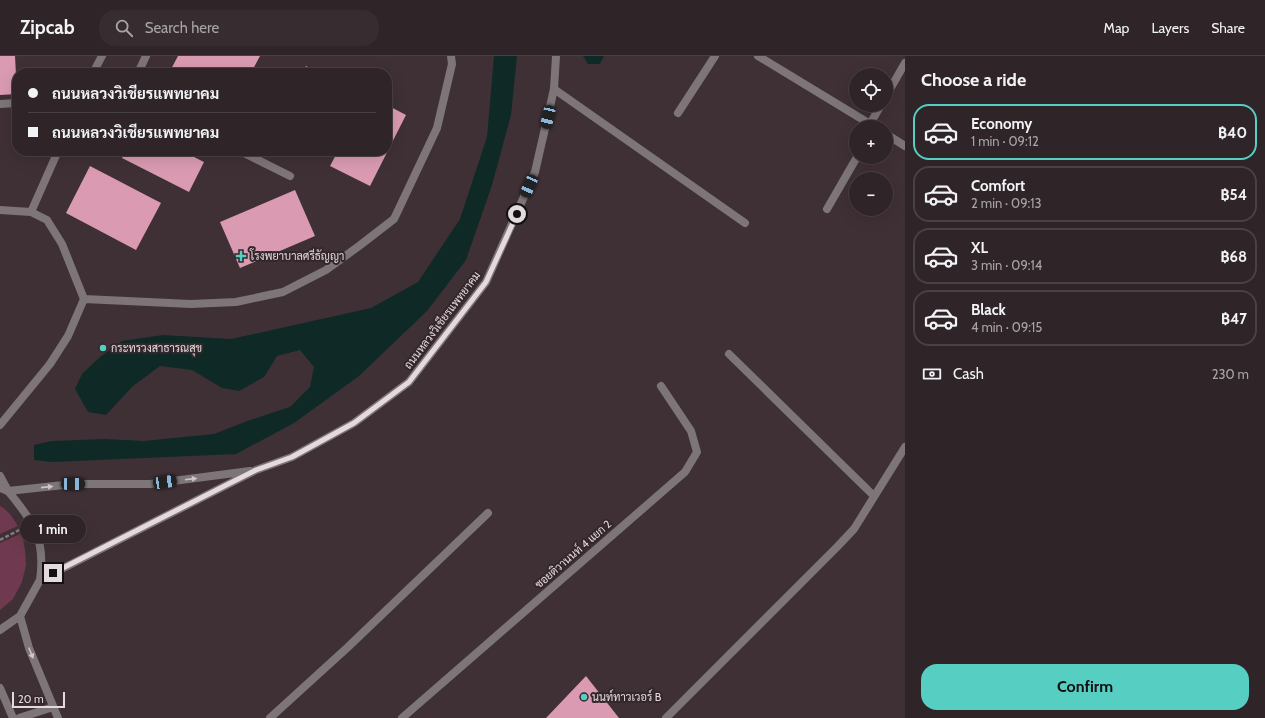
<!DOCTYPE html>
<html lang="en">
<head>
<meta charset="utf-8">
<style>
	:root { --surface:#2f2428; --page:#372c30; --text:#f1f3f6; --muted:#a7a4a8; --line:#4a4145; --accent:#57cec2 }
	body { margin:0; font-family:Cabin,Sarabun,sans-serif; background:var(--page); color:var(--text); height:100vh; display:flex; flex-direction:column; font-size:15px; white-space:nowrap }
	* { box-sizing:border-box; margin:0 }
	p { font-size:13px; color:var(--muted) }
	.icon { flex:none; width:22px; height:22px; fill:none; stroke:currentColor; stroke-width:2; stroke-linecap:round; stroke-linejoin:round }
	.map { position:relative; flex:1; overflow:hidden }
	.details { display:flex; flex-direction:column; background:var(--surface); width:360px }
	.details>* { flex:none }
	.top-card { position:absolute; left:12px; top:12px; width:380px; height:88px; border-radius:16px; box-shadow:0 4px 16px #0002,0 0 0 1px var(--line); display:grid; align-content:center; height:88px; padding:0 16px; background:var(--surface) }
	.buttons { position:absolute; left:849px; top:12px; display:grid; gap:8px }
	.buttons a { display:grid; place-items:center; width:44px; height:44px; border-radius:50%; background:var(--surface); box-shadow:0 4px 16px #0002,0 0 0 1px var(--line); font-size:20px }
	.scale { position:absolute; left:12px; bottom:10px; width:53px; box-sizing:border-box; padding-left:4px; border:2px solid #e4dadd; border-top:0; font-size:11px; line-height:14px; white-space:nowrap; color:#e4dadd; -webkit-text-stroke:3px #34272b; paint-order:stroke }
	.end { position:absolute; width:18px; height:18px; margin:-9px; border:5px solid #e4dadd; background:#111; box-shadow:0 0 0 2px #111 }
	.from { border-radius:50% }
	.bubble { position:absolute; height:28px; border-radius:14px; background:var(--surface); box-shadow:0 4px 16px #0002,0 0 0 1px var(--line); font-size:13px; font-weight:700; line-height:28px; text-align:center }
	.car { position:absolute; width:12px; height:24px; margin:-12px -6px; border-radius:5px; box-shadow:0 0 3px 1px #0007; background:linear-gradient(#222 24%,#8ab4d8 0 40%,#222 0 76%,#8ab4d8 0 86%,#222 0) }
	.top-card b { display:flex; align-items:center; gap:14px; height:38px; font-size:15px }
	.top-card b+b { border-top:1px solid var(--line) }
	.top-card i { width:10px; height:10px; background:var(--text) }
	ul { padding:0; list-style:none }
	li { display:flex; align-items:center; gap:12px; height:56px; margin:0 8px 6px; padding:0 8px; border:2px solid var(--line); border-radius:16px }
	li div { flex:1 }
	li b { display:block; font-size:15px }
	li em { font-style:normal; font-weight:700 }
	li.selected { border-color:var(--accent) }
	li>.icon { width:36px; height:36px; stroke-width:1.5 }
	h2 { padding:0 16px; font-size:18px; line-height:48px }
	.pay { display:flex; align-items:center; gap:10px; height:44px; padding:0 16px; font-size:15px }
	.pay p { margin-inline-start:auto }
	.primary-button { display:flex; gap:8px; margin-top:auto; padding:8px 16px }
	.primary-button a { flex:1; height:46px; border-radius:16px; background:var(--accent); color:#111; font-size:16px; font-weight:700; line-height:46px; text-align:center }
	header { display:flex; align-items:center; gap:24px; box-sizing:border-box; height:56px; padding:0 20px; background:var(--surface); border-bottom:1px solid var(--line) }
	header strong { font-size:19px }
	nav { display:flex; gap:22px; margin-inline-start:auto; font-size:14px }
	.search { width:280px; height:36px; background:var(--page); display:flex; align-items:center; gap:10px; box-sizing:border-box; padding:0 14px; border-radius:16px; color:var(--muted); font-size:15px }
	main { display:flex; flex:1; min-height:0 }
	.map>svg:first-child { display:block }
	.green { fill:#6f3a4f }
	.water { fill:#0f2926 }
	.building { fill:#da9bb2 }
	.lines { fill:none; stroke-linecap:round; stroke-linejoin:round }
	.path { stroke:#867a7e; stroke-width:2.5; stroke-dasharray:4 2; stroke-linecap:butt }
	.lane { stroke:#7d7578; stroke-width:8 }
	.street { stroke:#7d7578; stroke-width:8 }
	.oneway { fill:#cfc6c9 }
	.route { stroke:#e4dadd; stroke-width:5 }
	.poi-dot { fill:#57cec2; stroke:#34272b; stroke-width:1.5 }
	.labels { text-anchor:middle; dominant-baseline:central; stroke-width:4; stroke-linejoin:round; paint-order:stroke }
	.poi-label { font-size:11px; fill:#e4dadd; stroke:#34272b; text-anchor:start }
	.street-label { font-size:11px; fill:#e4dadd; stroke:#34272b }
</style>
</head>
<body>
<header>
<strong>Zipcab</strong>
<div class="search"><svg class="icon" aria-label="search" viewBox="0 0 24 24"><circle cx="10" cy="10" r="6"/><path d="M15 15l6 6"/></svg>Search here</div>
<nav><a>Map</a><a>Layers</a><a>Share</a></nav>
</header>
<main>
<div class="map">
<svg width="905" height="662" viewBox="0 0 905 662">
	<rect width="100%" height="100%" fill="#3f3035"/>
	<path class="green" d="M0,450C8,454 13,462 18,470L0,478Z
		M22,477L25,494L26,509L22,526L13,543L0,554V487Z"/>
	<path class="water" d="M494,0H517L511,59L492,129L466,204L427,255L359,320L294,367L236,398L52,406L34,404V389L52,385L105,383L144,385L214,378L250,364L290,351L310,331L314,311L300,294L277,300L264,321L239,335L222,332L192,314L160,310L133,330L106,359L88,356L75,333L82,318L100,301L122,285L163,279L231,283L371,252L418,226L460,163L487,81Z
		M583,0H604L600,8H588Z"/>
	<path class="building" d="M0,0H15L17,38L0,39Z
		M178,0H260L251,17H169Z
		M306,10L319,17H302Z
		M387,49L406,59L370,130L330,110L338,95H387Z
		M125,95H182L204,106L189,136L122,102Z
		M90,110L161,147L136,194L66,157Z
		M295,134L315,180L240,212L220,166Z
		M586,620L619,662H546Z"/>
	<g class="lines">
		<path class="path" d="M0,484L21,473"/>
		<path class="lane" d="M93,17L102,0
			M138,17L146,0
			M554,33L745,167
			M0,48L17,47
			M240,95L290,120
			M0,154L31,156L47,164L62,188L84,243L68,280L50,308L0,369
			M31,156L58,95
			M84,243L191,248L236,246L283,236L326,214L359,190L394,163L437,72L452,8L451,0
			M0,420L8,435"/>
		<path class="street" d="M758,0L875,71
			M886,40L905,7
			M678,57L715,0
			M870,68L881,49
			M886,78L905,90
			M827,153L857,101
			M729,298L874,440
			M0,432L8,435L73,428H150L250,415
			M8,435C33,465 46,483 40,524
			M20,560L29,592L58,662
			M0,574L20,560L40,524L256,414L292,401L354,367L409,326L486,226L535,116L554,33L556,0
			M0,632L13,662
			M19,662L53,651
			M270,662L348,591L488,457
			M402,662L685,416L697,396L691,375L661,330
			M666,662L837,491L854,473L905,391"/>
	</g>
	<defs><path id="oneway-solid" d="M-6-.8H1V-3.2L6.5 0L1 3.2V.8H-6Z"/></defs>
	<g class="oneway">
		<use href="#oneway-solid" transform="translate(191 423) rotate(-7)"/>
		<use href="#oneway-solid" transform="translate(47 431) rotate(-6)"/>
		<use href="#oneway-solid" transform="translate(31 597) rotate(68)"/>
	</g>
	<g class="lines">
		<path class="route" d="M53,517L256,414L292,401L354,367L409,326L486,226L517,158"/>
	</g>
	<g class="poi-dot">
		<path d="M239 194h4v4h4v4h-4v4h-4v-4h-4v-4h4z"/>
		<circle cx="103" cy="292" r="4"/>
		<circle cx="584" cy="641" r="4"/>
	</g>
	<g class="labels">
		<g class="poi-label">
			<text x="250" y="200">โรงพยาบาลศรีธัญญา</text>
			<text x="111" y="292">กระทรวงสาธารณสุข</text>
			<text x="592" y="641">นนท์ทาวเวอร์ B</text>
		</g>
		<g class="street-label">
			<text transform="translate(442 264) rotate(-53)">ถนนหลวงวิเชียรแพทยาคม</text>
			<text transform="translate(573 498) rotate(-41)">ซอยติวานนท์ 4 แยก 2</text>
		</g>
	</g>
</svg>
<div class="buttons">
<a><svg class="icon" aria-label="locate" viewBox="0 0 24 24"><circle cx="12" cy="12" r="6"/><path d="M12 2v4M12 18v4M2 12h4M18 12h4"/></svg></a>
<a>+</a>
<a>−</a>
</div>
<div class="scale">20 m</div>
<i class="end from" style="left:517px;top:158px"></i>
<i class="end" style="left:53px;top:517px"></i>
<div class="bubble" style="left:20px;top:459px;width:66px">1 min</div>
<i class="car" style="left:548px;top:61px;rotate:193deg"></i>
<i class="car" style="left:529px;top:130px;rotate:204deg"></i>
<i class="car" style="left:165px;top:426px;rotate:82deg"></i>
<i class="car" style="left:73px;top:428px;rotate:90deg"></i>
<div class="top-card">
<b><i class="from"></i>ถนนหลวงวิเชียรแพทยาคม</b>
<b><i></i>ถนนหลวงวิเชียรแพทยาคม</b>
</div>
</div>
<section class="details">
<h2>Choose a ride</h2>
<ul>
<li class="selected"><svg class="icon" aria-label="car" viewBox="0 0 24 24"><path d="M5 17H2v-5l4-1 3-4h7l3 4 3 1v5h-3M9 17h6M6 11h13"/><circle cx="7" cy="17" r="2"/><circle cx="17" cy="17" r="2"/></svg><div><b>Economy</b><p>1 min · 09:12</p></div><em>฿40</em></li>
<li><svg class="icon" aria-label="car" viewBox="0 0 24 24"><path d="M5 17H2v-5l4-1 3-4h7l3 4 3 1v5h-3M9 17h6M6 11h13"/><circle cx="7" cy="17" r="2"/><circle cx="17" cy="17" r="2"/></svg><div><b>Comfort</b><p>2 min · 09:13</p></div><em>฿54</em></li>
<li><svg class="icon" aria-label="car" viewBox="0 0 24 24"><path d="M5 17H2v-5l4-1 3-4h7l3 4 3 1v5h-3M9 17h6M6 11h13"/><circle cx="7" cy="17" r="2"/><circle cx="17" cy="17" r="2"/></svg><div><b>XL</b><p>3 min · 09:14</p></div><em>฿68</em></li>
<li><svg class="icon" aria-label="car" viewBox="0 0 24 24"><path d="M5 17H2v-5l4-1 3-4h7l3 4 3 1v5h-3M9 17h6M6 11h13"/><circle cx="7" cy="17" r="2"/><circle cx="17" cy="17" r="2"/></svg><div><b>Black</b><p>4 min · 09:15</p></div><em>฿47</em></li>
</ul>
<div class="pay"><svg class="icon" aria-label="cash" viewBox="0 0 24 24"><path d="M3 7h18v10H3z"/><circle cx="12" cy="12" r="2"/></svg>Cash<p>230 m</p></div>
<div class="primary-button"><a>Confirm</a></div>
</section>
</main>
</body>
</html>
